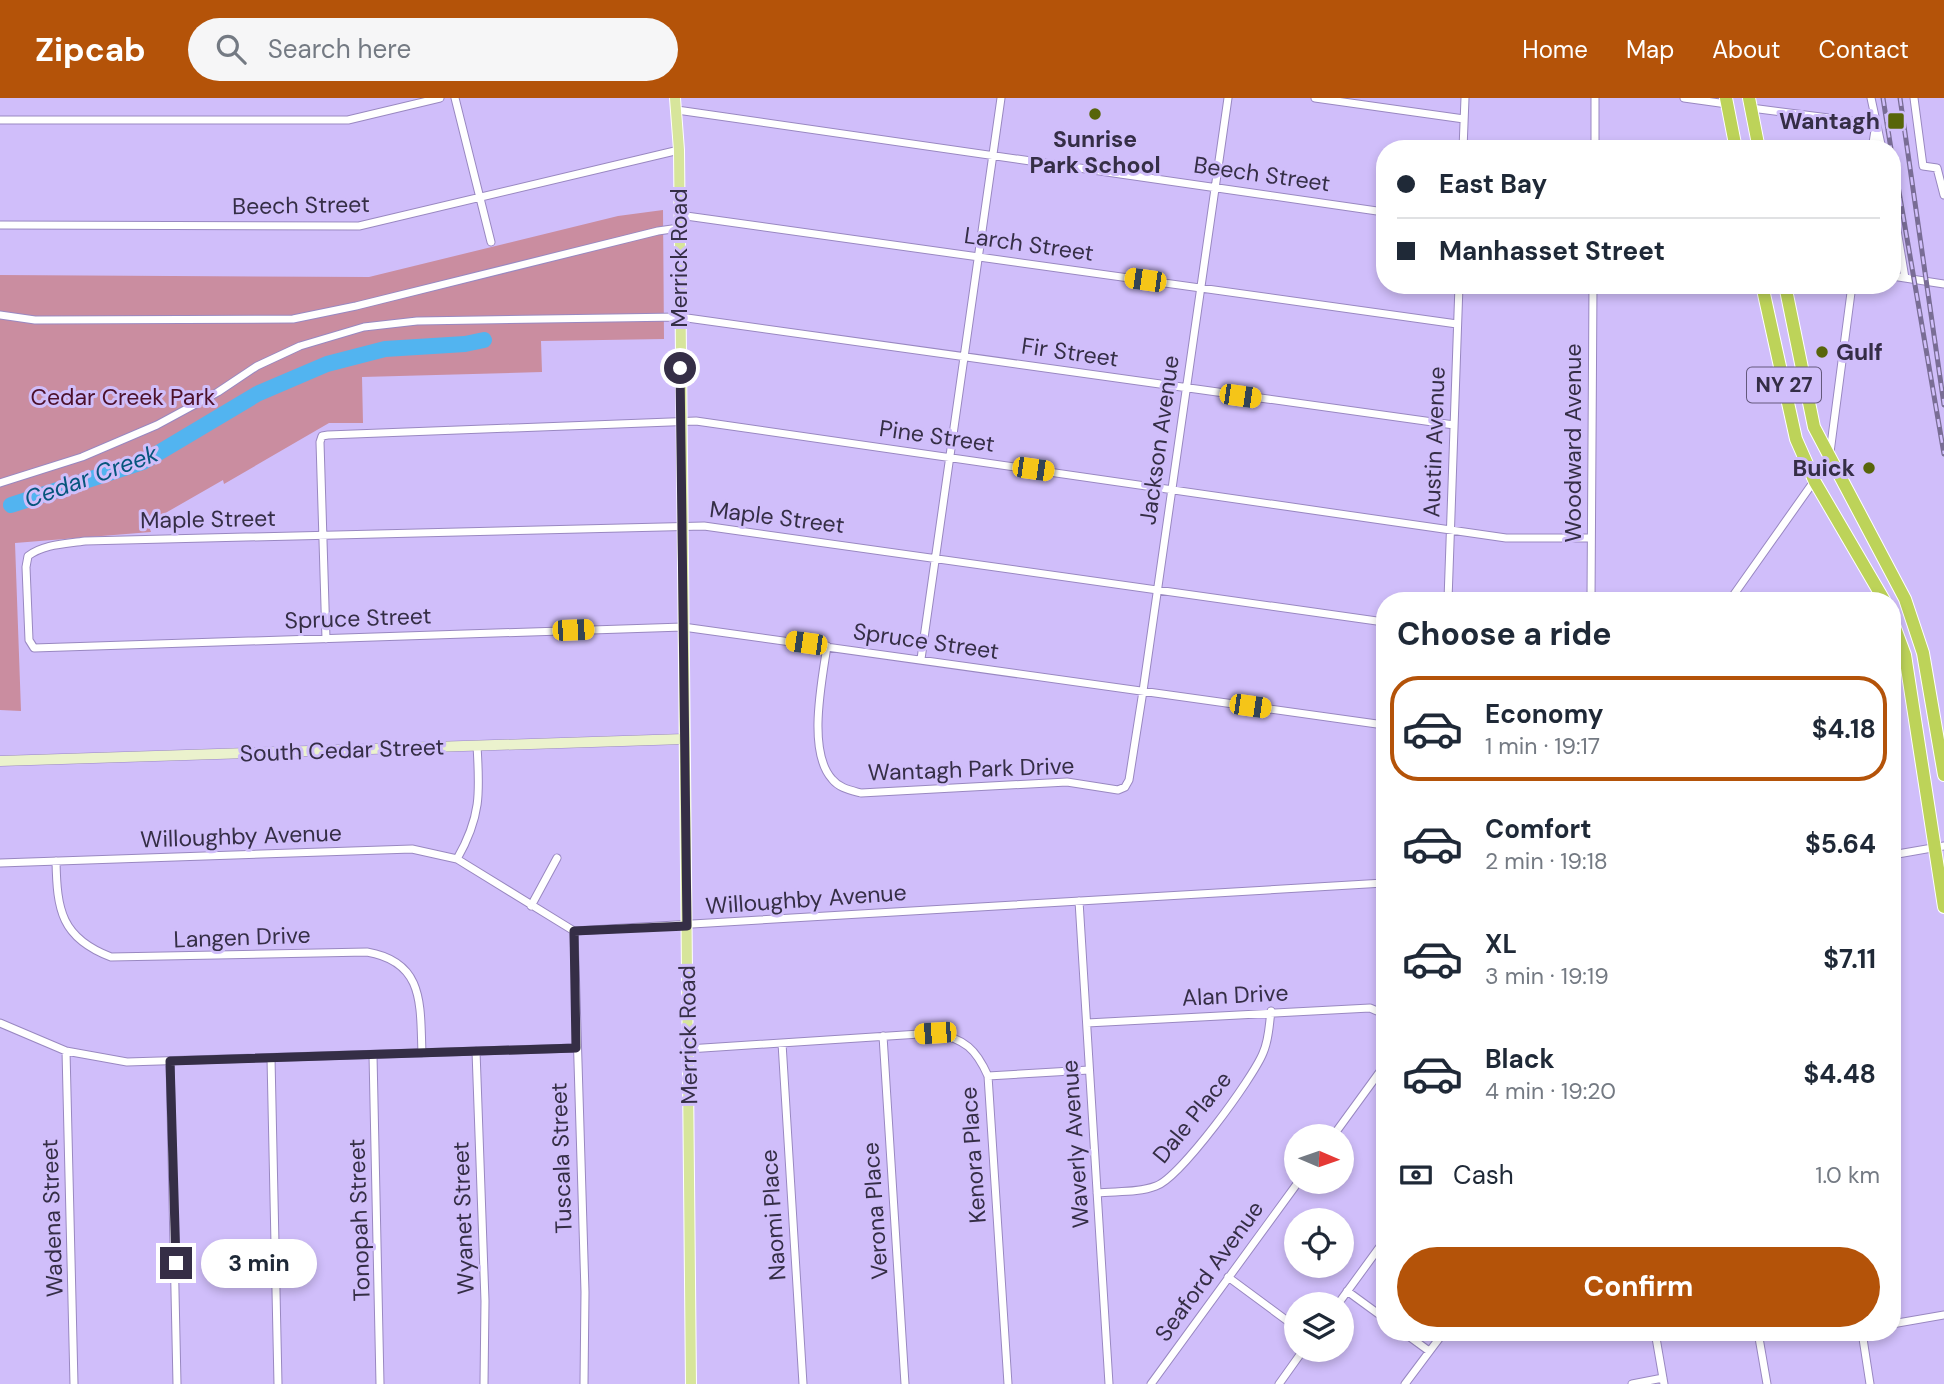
<!DOCTYPE html>
<html lang="en">
<head>
<meta charset="utf-8">
<style>
	:root { --surface:#fff; --page:#f6f6f7; --text:#1f2937; --muted:#747a83; --line:#e0e1e3; --accent:#b45309 }
	body { margin:0; font-family:"DM Sans",sans-serif; background:var(--page); color:var(--text); height:100vh; display:flex; flex-direction:column; font-size:26px; white-space:nowrap }
	* { box-sizing:border-box; margin:0 }
	p { font-size:23px; color:var(--muted) }
	.icon { flex:none; width:38px; height:38px; fill:none; stroke:currentColor; stroke-width:2; stroke-linecap:round; stroke-linejoin:round }
	.map { position:relative; flex:1; overflow:hidden }
	.panel { position:absolute; left:1376px; top:494px; width:525px; height:749px; display:flex; flex-direction:column; background:var(--surface); border-radius:28px; box-shadow:0 4px 10px #0003 }
	.panel>* { flex:none }
	.top-card { position:absolute; left:1376px; top:42px; width:525px; height:154px; border-radius:28px; box-shadow:0 4px 10px #0003; display:grid; align-content:center; height:154px; padding:0 21px; background:var(--surface) }
	.needle { width:46px; rotate:92deg }
	.tools { position:absolute; left:1284px; top:1026px; display:grid; gap:14px }
	.tools a { display:grid; place-items:center; width:70px; height:70px; border-radius:50%; background:var(--surface); box-shadow:0 4px 10px #0003; font-size:35px }
	.end { position:absolute; width:32px; height:32px; margin:-16px; border:9px solid #352e46; background:#fff; box-shadow:0 0 0 4px #fff }
	.from { border-radius:50% }
	.bubble { position:absolute; height:49px; border-radius:24px; background:var(--surface); box-shadow:0 4px 10px #0003; font-size:23px; font-weight:700; line-height:49px; text-align:center }
	.car { position:absolute; width:21px; height:42px; margin:-21px -10px; border-radius:9px; box-shadow:0 0 5px 2px #0007; background:linear-gradient(#f5c518 24%,#345 0 40%,#f5c518 0 76%,#345 0 86%,#f5c518 0) }
	.top-card b { display:flex; align-items:center; gap:24px; height:66px; font-size:26px }
	.top-card b+b { border-top:2px solid var(--line) }
	.top-card i { width:18px; height:18px; background:var(--text) }
	ul { padding:0; list-style:none }
	li { display:flex; align-items:center; gap:21px; height:105px; margin:0 14px 10px; padding:0 7px; border:4px solid transparent; border-radius:28px }
	li div { flex:1 }
	li b { display:block; font-size:26px }
	li em { font-style:normal; font-weight:700 }
	li.active { border-color:var(--accent) }
	li>.icon { width:63px; height:63px; stroke-width:1.5 }
	h2 { padding:0 21px; font-size:32px; line-height:84px }
	.pay { display:flex; align-items:center; gap:18px; height:77px; padding:0 21px; font-size:26px }
	.pay p { margin-inline-start:auto }
	.action { display:flex; gap:14px; margin-top:auto; padding:14px 21px }
	.action a { flex:1; height:80px; border-radius:42px; background:var(--accent); color:#fff; font-size:28px; font-weight:700; line-height:80px; text-align:center }
	header { display:flex; align-items:center; gap:42px; box-sizing:border-box; height:98px; padding:0 35px; background:var(--accent); color:#fff }
	header strong { font-size:33px }
	nav { display:flex; gap:38px; margin-inline-start:auto; font-size:24px }
	.search { width:490px; height:63px; background:var(--page); display:flex; align-items:center; gap:18px; box-sizing:border-box; padding:0 24px; border-radius:38px; color:var(--muted); font-size:26px }
	.map>svg:first-child { display:block }
	.green { fill:#ca8da0 }
	.lines { fill:none; stroke-linecap:round; stroke-linejoin:round }
	.river { stroke:#52b4f0; stroke-width:16 }
	.street-casing { stroke:#9988c1; stroke-width:9 }
	.secondary-casing { stroke:#9988c1; stroke-width:11 }
	.primary-casing { stroke:#fff; stroke-width:12 }
	.highway-casing { stroke:#fff; stroke-width:14 }
	.street { stroke:#fff; stroke-width:7 }
	.secondary { stroke:#ebf2cd; stroke-width:10 }
	.primary { stroke:#d7e59b; stroke-width:10 }
	.highway { stroke:#bdd359; stroke-width:12 }
	.rail-casing { stroke:#796d95; stroke-width:5 }
	.rail { stroke:#d0befa; stroke-width:2.5; stroke-dasharray:8; stroke-linecap:butt }
	.route { stroke:#352e46; stroke-width:9 }
	.poi-dot { fill:#58650a; stroke:#d0befa; stroke-width:2.5 }
	.labels { text-anchor:middle; dominant-baseline:central; stroke-width:6; stroke-linejoin:round; paint-order:stroke }
	.shield { fill:#d0befa; stroke:#64597c; stroke-width:2 }
	.shield-label { font-size:21px; font-weight:bold; fill:#352e46 }
	.poi-label { font-size:23px; font-weight:bold; fill:#352e46; stroke:#d0befa; text-anchor:end }
	.street-label { font-size:23px; fill:#352e46; stroke:#d0befa }
	.park-label { font-size:23px; fill:#4c102a; stroke:#d0befa }
	.water-label { font-size:24px; font-style:italic; fill:#05567d; stroke:#d0befa }
</style>
</head>
<body>
<header>
<strong>Zipcab</strong>
<div class="search"><svg class="icon" aria-label="search" viewBox="0 0 24 24"><circle cx="10" cy="10" r="6"/><path d="M15 15l6 6"/></svg>Search here</div>
<nav><a>Home</a><a>Map</a><a>About</a><a>Contact</a></nav>
</header>
<div class="map">
<svg width="1944" height="1286" viewBox="0 0 1944 1286">
	<rect width="100%" height="100%" fill="#d0befa"/>
	<path class="green" d="M663,112L664,241L541,243L542,274L362,279L363,325H329L224,386L223,382L148,425L151,434L15,445L21,613L0,612V177L369,179L618,118Z"/>
	<g class="lines">
		<path class="river" d="M11,407L143,364L257,296L327,266L385,251L465,246L484,242"/>
		<g class="street-casing">
			<path id="street" d="M455,0L491,144
				M1315,0L1464,21
				M1684,0L1727,6
				M1871,0L1882,51
				M1914,0L1923,68L1937,70L1944,97
				M1751,10L1876,26L1872,51
				M677,12L1384,114
				M0,22H348L440,0
				M1463,51L1465,0
				M1595,51V0
				M1892,102L1905,180
				M679,117L1457,226
				M0,127L359,128L679,52
				M1892,178L1944,186
				M0,217L35,222L293,221L356,208L658,133L679,130
				M0,385L82,359L157,327L218,294L257,268L300,248L364,229L417,223L680,219L1454,327
				M1448,502L1459,187
				M1591,502L1593,187
				M1730,502L1829,362L1852,187
				M1384,524L704,428L85,443C65,446 44,446 28,458L26,469L29,542L34,550L683,529L1384,627
				M326,541L320,344L322,338L328,337L696,323L1506,440H1591
				M827,548C822,583 807,653 832,681C839,690 850,692 861,695L1067,684L1118,692L1125,689L1129,682L1143,593L1228,0
				M921,561L1001,0
				M1892,757L1944,748
				M457,761C481,719 480,695 477,648
				M56,763C57,812 61,840 111,859L367,854C425,864 420,907 422,955
				M0,765L412,751L457,761L574,833L1384,785
				M1079,803L1109,1286
				M531,808L557,760
				M574,833L585,1194L584,1286
				M0,925L66,953L127,964L576,950
				M1087,925L1370,910L1384,916
				M883,938L905,1286
				M782,945L803,1286
				M688,951L935,935C965,941 976,951 988,978L1008,1286
				M66,953L74,1286
				M476,953L485,1203L484,1286
				M373,957L380,1286
				M271,960L278,1286
				M170,963L177,1286
				M988,978L1089,972
				M1333,1038L1384,968
				M1097,1095C1116,1093 1138,1095 1156,1088C1180,1080 1253,980 1263,955C1269,942 1269,928 1271,913
				M1228,1179L1297,1230
				M1347,1193L1384,1220
				M1338,1206L1384,1143
				M1892,1226L1944,1217
				M1403,1234L1429,1253
				M1655,1234L1664,1286
				M1758,1234L1767,1286
				M1862,1234L1870,1286
				M1151,1286L1299,1083
				M1279,1286L1304,1251
				M1405,1286L1444,1234
				M1632,1286L1663,1280"/>
		</g>
		<g class="secondary-casing">
			<path id="secondary" d="M0,663L684,641"/>
		</g>
		<g class="primary-casing">
			<path id="primary" d="M675,0L679,52L691,1286"/>
		</g>
		<g class="highway-casing">
			<path id="highway" d="M1726,0L1736,51
				M1749,0L1759,51
				M1762,187L1796,341L1815,384L1884,502
				M1785,187L1814,329L1905,501L1923,555L1944,677
				M1892,522L1905,557L1944,809"/>
		</g>
		<use href="#street" class="street"/>
		<use href="#secondary" class="secondary"/>
		<use href="#primary" class="primary"/>
		<use href="#highway" class="highway"/>
		<g class="rail-casing">
			<path id="rail" d="M1883,0L1891,51
				M1900,0L1944,307
				M1892,53L1944,356"/>
		</g>
		<use href="#rail" class="rail"/>
	</g>
	<g class="lines">
		<path class="route" d="M176,1165L170,963L576,950L574,833L687,828L680,270"/>
	</g>
	<g class="poi-dot">
		<circle cx="1095" cy="16" r="7"/>
		<rect x="1887" y="14" width="18" height="18" rx="3.5"/>
		<circle cx="1822" cy="254" r="7"/>
		<circle cx="1869" cy="370" r="7"/>
	</g>
	<g class="labels">
		<rect class="shield" x="1747" y="269.5" width="74" height="35" rx="5"/>
		<g class="shield-label">
			<text x="1784" y="287">NY 27</text>
		</g>
		<g class="poi-label">
			<text x="1880" y="23">Wantagh</text>
			<text x="1095" y="41" text-anchor="middle">Sunrise<tspan x="1095" dy="26">Park School</tspan></text>
			<text x="1836" y="254" text-anchor="start">Gulf</text>
			<text x="1855" y="370">Buick</text>
		</g>
		<g class="street-label">
			<text transform="translate(1262 76) rotate(8)">Beech Street</text>
			<text transform="translate(301 107) rotate(-1)">Beech Street</text>
			<text transform="translate(1029 146) rotate(8)">Larch Street</text>
			<text transform="translate(679 160) rotate(-90)">Merrick Road</text>
			<text transform="translate(1070 254) rotate(8)">Fir Street</text>
			<text transform="translate(937 338) rotate(8)">Pine Street</text>
			<text transform="translate(1159 342) rotate(-82)">Jackson Avenue</text>
			<text transform="translate(1434 344) rotate(-88)">Austin Avenue</text>
			<text transform="translate(1573 345) rotate(-90)">Woodward Avenue</text>
			<text transform="translate(777 419) rotate(7)">Maple Street</text>
			<text transform="translate(208 421) rotate(-1)">Maple Street</text>
			<text transform="translate(358 520) rotate(-2)">Spruce Street</text>
			<text transform="translate(926 543) rotate(8)">Spruce Street</text>
			<text transform="translate(342 652) rotate(-2)">South Cedar Street</text>
			<text transform="translate(971 671) rotate(-2)">Wantagh Park Drive</text>
			<text transform="translate(241 738) rotate(-2)">Willoughby Avenue</text>
			<text transform="translate(806 801) rotate(-4)">Willoughby Avenue</text>
			<text transform="translate(242 839) rotate(-2)">Langen Drive</text>
			<text transform="translate(1235 897) rotate(-3)">Alan Drive</text>
			<text transform="translate(688 937) rotate(-91)">Merrick Road</text>
			<text transform="translate(1192 1019) rotate(-51)">Dale Place</text>
			<text transform="translate(1075 1046) rotate(-94)">Waverly Avenue</text>
			<text transform="translate(973 1057) rotate(-94)">Kenora Place</text>
			<text transform="translate(561 1060) rotate(-92)">Tuscala Street</text>
			<text transform="translate(875 1113) rotate(-94)">Verona Place</text>
			<text transform="translate(773 1117) rotate(-94)">Naomi Place</text>
			<text transform="translate(52 1120) rotate(-92)">Wadena Street</text>
			<text transform="translate(463 1120) rotate(-92)">Wyanet Street</text>
			<text transform="translate(359 1122) rotate(-92)">Tonopah Street</text>
			<text transform="translate(1209 1173) rotate(-54)">Seaford Avenue</text>
		</g>
		<g class="park-label">
			<text x="123" y="299">Cedar Creek Park</text>
		</g>
		<g class="water-label">
			<text transform="translate(91 378) rotate(-20)">Cedar Creek</text>
		</g>
	</g>
</svg>
<div class="tools">
<a><svg class="needle" viewBox="-14 -14 28 28"><path d="M0-13l5 13h-10z" fill="#e53935"/><path d="M0 13l5-13h-10z" fill="#747a83"/></svg></a>
<a><svg class="icon" aria-label="locate" viewBox="0 0 24 24"><circle cx="12" cy="12" r="6"/><path d="M12 2v4M12 18v4M2 12h4M18 12h4"/></svg></a>
<a><svg class="icon" aria-label="layers" viewBox="0 0 24 24"><path d="M12 4l9 5-9 5-9-5zM3 14l9 5 9-5"/></svg></a>
</div>
<i class="end from" style="left:680px;top:270px"></i>
<i class="end" style="left:176px;top:1165px"></i>
<div class="bubble" style="left:201px;top:1141px;width:116px">3 min</div>
<i class="car" style="left:1145px;top:182px;rotate:278deg"></i>
<i class="car" style="left:1240px;top:298px;rotate:98deg"></i>
<i class="car" style="left:1033px;top:371px;rotate:98deg"></i>
<i class="car" style="left:573px;top:532px;rotate:88deg"></i>
<i class="car" style="left:806px;top:545px;rotate:278deg"></i>
<i class="car" style="left:1250px;top:608px;rotate:98deg"></i>
<i class="car" style="left:935px;top:935px;rotate:266deg"></i>
<div class="top-card">
<b><i class="from"></i>East Bay</b>
<b><i></i>Manhasset Street</b>
</div>
<section class="panel">
<h2>Choose a ride</h2>
<ul>
<li class="active"><svg class="icon" aria-label="car" viewBox="0 0 24 24"><path d="M5 17H2v-5l4-1 3-4h7l3 4 3 1v5h-3M9 17h6M6 11h13"/><circle cx="7" cy="17" r="2"/><circle cx="17" cy="17" r="2"/></svg><div><b>Economy</b><p>1 min · 19:17</p></div><em>$4.18</em></li>
<li><svg class="icon" aria-label="car" viewBox="0 0 24 24"><path d="M5 17H2v-5l4-1 3-4h7l3 4 3 1v5h-3M9 17h6M6 11h13"/><circle cx="7" cy="17" r="2"/><circle cx="17" cy="17" r="2"/></svg><div><b>Comfort</b><p>2 min · 19:18</p></div><em>$5.64</em></li>
<li><svg class="icon" aria-label="car" viewBox="0 0 24 24"><path d="M5 17H2v-5l4-1 3-4h7l3 4 3 1v5h-3M9 17h6M6 11h13"/><circle cx="7" cy="17" r="2"/><circle cx="17" cy="17" r="2"/></svg><div><b>XL</b><p>3 min · 19:19</p></div><em>$7.11</em></li>
<li><svg class="icon" aria-label="car" viewBox="0 0 24 24"><path d="M5 17H2v-5l4-1 3-4h7l3 4 3 1v5h-3M9 17h6M6 11h13"/><circle cx="7" cy="17" r="2"/><circle cx="17" cy="17" r="2"/></svg><div><b>Black</b><p>4 min · 19:20</p></div><em>$4.48</em></li>
</ul>
<div class="pay"><svg class="icon" aria-label="cash" viewBox="0 0 24 24"><path d="M3 7h18v10H3z"/><circle cx="12" cy="12" r="2"/></svg>Cash<p>1.0 km</p></div>
<div class="action"><a>Confirm</a></div>
</section>
</div>
</body>
</html>
